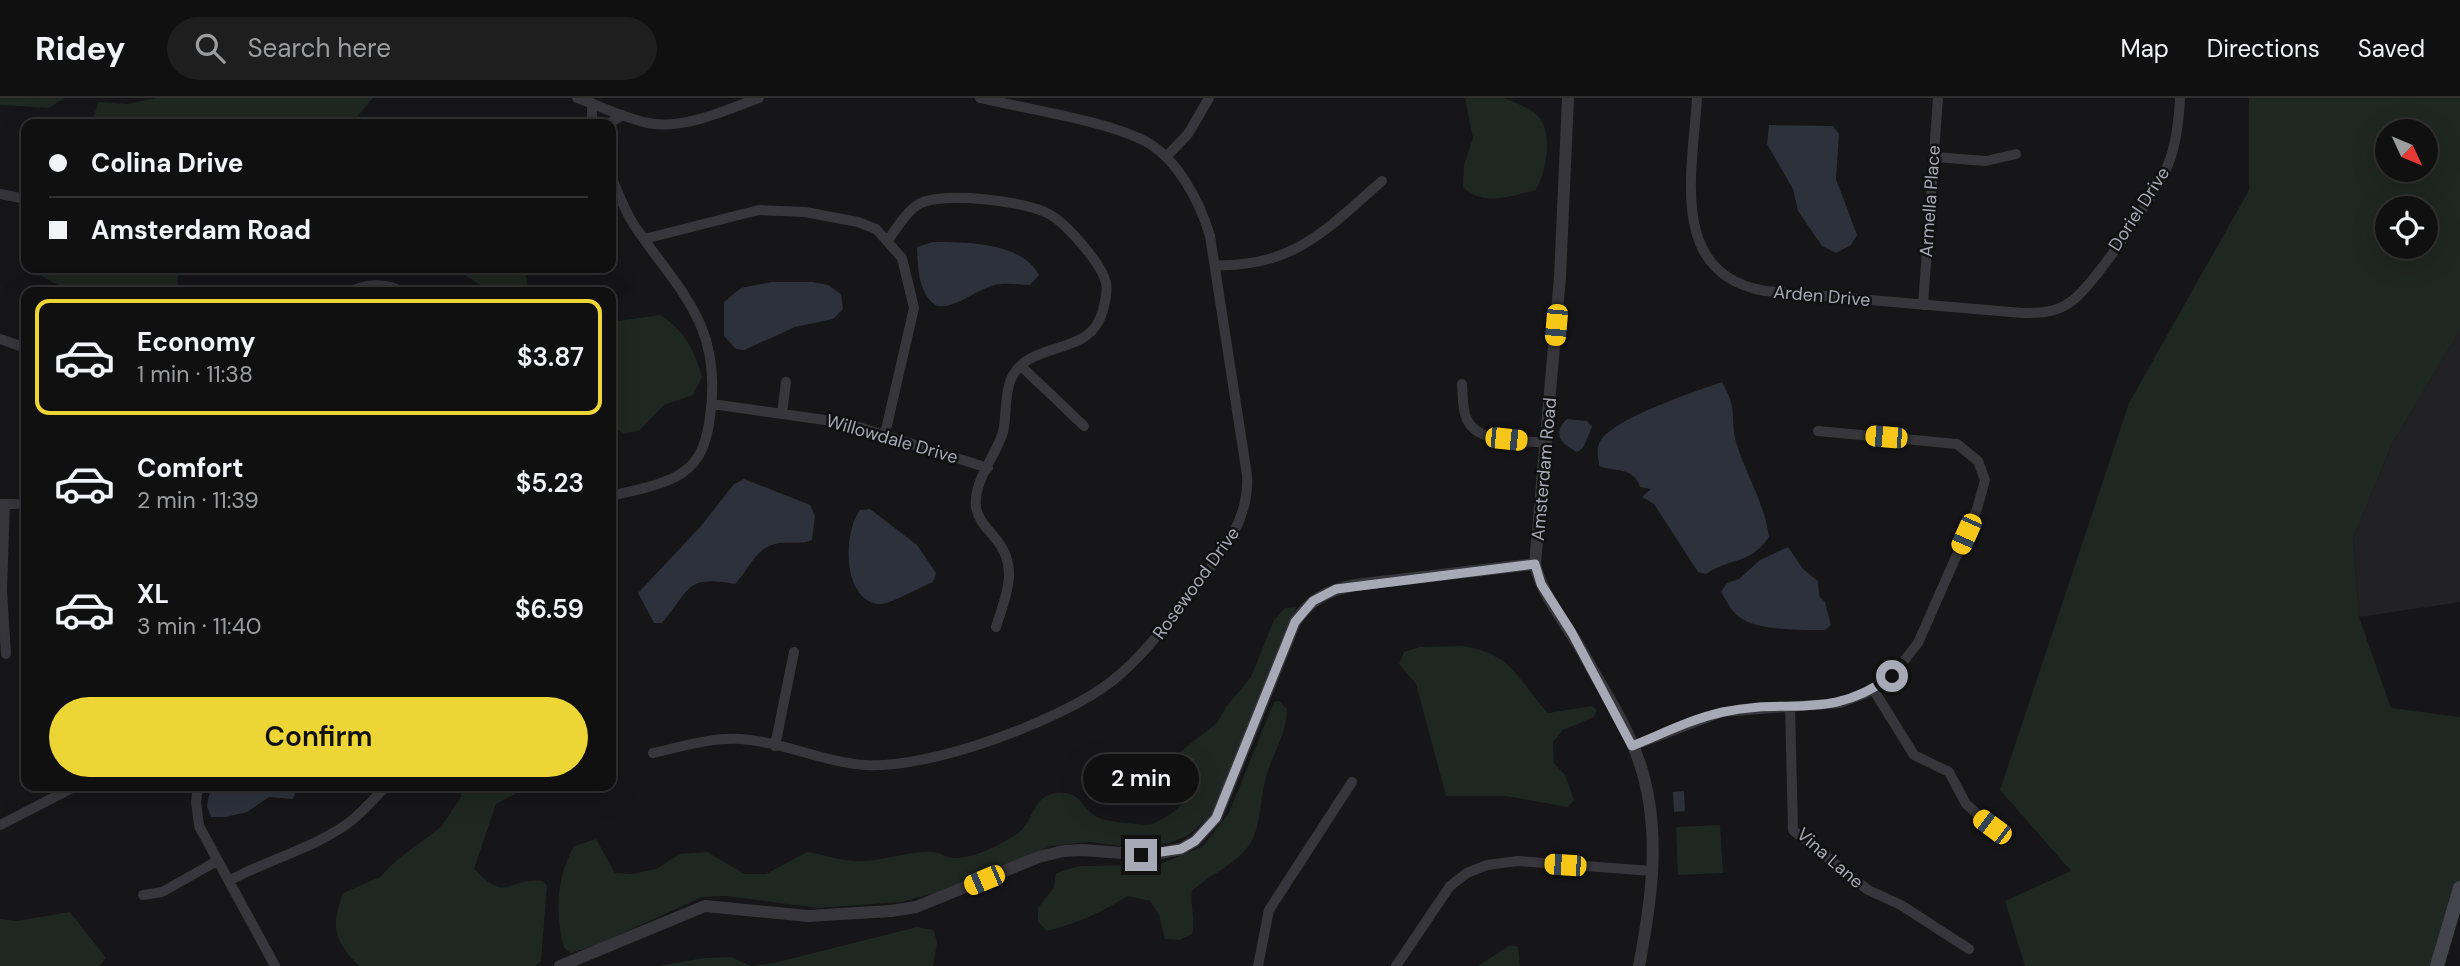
<!DOCTYPE html>
<html lang="en">
<head>
<meta charset="utf-8">
<style>
	:root { --surface:#101011; --page:#1e1e1f; --text:#f1f3f6; --muted:#9c9d9f; --line:#303031; --accent:#eed536 }
	body { margin:0; font-family:"DM Sans",sans-serif; background:var(--page); color:var(--text); height:100vh; display:flex; flex-direction:column; font-size:26px; white-space:nowrap }
	* { box-sizing:border-box; margin:0 }
	p { font-size:23px; color:var(--muted) }
	.icon { flex:none; width:38px; height:38px; fill:none; stroke:currentColor; stroke-width:2; stroke-linecap:round; stroke-linejoin:round }
	.map { position:relative; flex:1; overflow:hidden }
	.sheet { position:absolute; left:21px; top:189px; width:595px; height:504px; display:flex; flex-direction:column; background:var(--surface); border-radius:14px; box-shadow:0 7px 28px #0002,0 0 0 2px var(--line) }
	.sheet>* { flex:none }
	.top-card { position:absolute; left:21px; top:21px; width:595px; height:154px; border-radius:14px; box-shadow:0 7px 28px #0002,0 0 0 2px var(--line); display:grid; align-content:center; height:154px; padding:0 28px; background:var(--surface) }
	.needle { width:46px; rotate:134deg }
	.tools { position:absolute; left:2375px; top:21px; display:grid; gap:14px }
	.tools a { display:grid; place-items:center; width:63px; height:63px; border-radius:50%; background:var(--surface); box-shadow:0 7px 28px #0002,0 0 0 2px var(--line); font-size:35px }
	.end { position:absolute; width:32px; height:32px; margin:-16px; border:9px solid #a7a9b7; background:#111; box-shadow:0 0 0 4px #111 }
	.from { border-radius:50% }
	.bubble { position:absolute; height:49px; border-radius:24px; background:var(--surface); box-shadow:0 7px 28px #0002,0 0 0 2px var(--line); font-size:23px; font-weight:600; line-height:49px; text-align:center }
	.car { position:absolute; width:21px; height:42px; margin:-21px -10px; border-radius:9px; box-shadow:0 0 5px 2px #0007; background:linear-gradient(#f5c518 24%,#345 0 40%,#f5c518 0 76%,#345 0 86%,#f5c518 0) }
	.top-card b { display:flex; align-items:center; gap:24px; height:66px; font-size:26px }
	.top-card b+b { border-top:2px solid var(--line) }
	.top-card i { width:18px; height:18px; background:var(--text) }
	ul { padding:12px 0 0; list-style:none }
	li { display:flex; align-items:center; gap:21px; height:116px; margin:0 14px 10px; padding:0 14px; border:4px solid transparent; border-radius:14px }
	li div { flex:1 }
	li b { display:block; font-size:26px }
	li em { font-style:normal; font-weight:600 }
	li.active { border-color:var(--accent) }
	li>.icon { width:63px; height:63px; stroke-width:1.5 }
	.cta { display:flex; gap:14px; margin-top:auto; padding:14px 28px }
	.cta a { flex:1; height:80px; border-radius:42px; background:var(--accent); color:#111; font-size:28px; font-weight:600; line-height:80px; text-align:center }
	header { display:flex; align-items:center; gap:42px; box-sizing:border-box; height:98px; padding:0 35px; background:var(--surface); border-bottom:2px solid var(--line) }
	header strong { font-size:33px }
	nav { display:flex; gap:38px; margin-inline-start:auto; font-size:24px }
	.search { width:490px; height:63px; background:var(--page); display:flex; align-items:center; gap:18px; box-sizing:border-box; padding:0 24px; border-radius:38px; color:var(--muted); font-size:26px }
	.map>svg:first-child { display:block }
	.built { fill:#222124 }
	.green { fill:#1f2722; fill-rule:evenodd }
	.water { fill:#2c313b }
	.lines { fill:none; stroke-linecap:round; stroke-linejoin:round }
	.minor { stroke:#36363c; stroke-width:10 }
	.tertiary { stroke:#36363c; stroke-width:12 }
	.secondary { stroke:#44454c; stroke-width:14 }
	.route { stroke:#a7a9b7; stroke-width:9 }
	.labels { text-anchor:middle; dominant-baseline:central; stroke-width:5; stroke-linejoin:round; paint-order:stroke }
	.street-label { font-size:18px; fill:#a7a9b7; stroke:#111012 }
</style>
</head>
<body>
<header>
<strong>Ridey</strong>
<div class="search"><svg class="icon" aria-label="search" viewBox="0 0 24 24"><circle cx="10" cy="10" r="6"/><path d="M15 15l6 6"/></svg>Search here</div>
<nav><a>Map</a><a>Directions</a><a>Saved</a></nav>
</header>
<div class="map">
<svg width="2460" height="868" viewBox="0 0 2460 868">
	<rect width="100%" height="100%" fill="#161517"/>
	<path class="built" d="M2460,232V504L2359,519L2353,441L2392,346Z"/>
	<path class="green" d="M0,0H64L49,10L0,7Z
		M156,0H373L351,26H99L93,19L99,4L128,6Z
		M1465,0C1476,0 1494,0 1504,0C1513,4 1531,10 1538,18C1554,35 1546,74 1536,92C1510,98 1484,109 1463,89L1464,67L1473,40Z
		M2249,0H2460V232L2392,346L2353,441L2359,519L2391,610L2460,619V790L2437,868H2025L2005,803L2071,773L2000,692L2129,305L2249,92ZM2387,33H2426V72H2387ZM2387,110H2426V149H2387Z
		M32,170H179L177,194C131,194 68,205 32,170Z
		M454,170H525L528,194H491Z
		M535,170H578V174H535Z
		M660,217C685,233 694,251 702,279L693,297L664,307L640,332L624,336L614,329L611,317V224Z
		M1296,509L1224,692L1210,719L1187,738L1169,745L1146,751L1089,744L1051,748L939,794L901,804L818,810L726,798L702,799L597,847L571,855L564,850C555,816 556,780 574,748L596,741L615,775L632,776L656,771L680,756L707,754L745,776H766L807,754C822,756 838,762 854,763C880,765 907,752 934,754C941,755 947,760 954,760C975,760 997,748 1014,738C1034,727 1031,698 1056,695C1085,693 1078,710 1099,720C1105,723 1145,728 1152,726C1165,721 1183,709 1188,696L1169,667L1180,654L1217,625L1226,609L1251,579L1274,522L1285,510Z
		M1464,548C1516,558 1516,581 1548,615L1592,608L1597,612L1594,619L1563,632L1553,644L1554,665L1565,677L1574,702L1567,709L1506,698H1446L1416,586L1399,566L1404,554L1419,549Z
		M1279,603L1287,611C1287,637 1271,658 1265,683C1260,703 1261,728 1250,746C1236,767 1210,776 1192,793C1190,810 1196,822 1192,836L1180,842L1165,841L1159,817L1150,803L1128,798C1098,816 1081,824 1047,833L1038,824V810L1054,789L1056,775L1079,768L1158,767L1203,748L1229,715L1274,604Z
		M461,688H530L496,706L474,771C510,807 505,779 543,783L547,788L541,863L536,868H359C333,842 331,829 343,795L380,779L398,761L441,729L461,699Z
		M1720,727L1723,775L1678,777L1676,729Z
		M70,814L106,860L100,868H0V821L16,823Z
		M917,829L934,832L937,845L933,868H751L774,865Z
		M1510,847L1518,849L1520,868H1478Z
		M731,859L751,868H658L704,860Z"/>
	<path class="water" d="M1769,27L1833,28L1839,36L1836,81L1857,137L1851,147L1836,155L1822,148L1798,113L1793,91L1767,46Z
		M933,144C966,144 1022,144 1039,177L1030,187C1021,187 1011,185 1001,186C979,188 958,211 937,208C918,196 918,170 917,149Z
		M772,184H813L828,187L841,196L843,211L833,221L795,229L744,252L736,251L724,238V204L741,190Z
		M1722,284C1739,313 1729,320 1737,347C1747,379 1765,406 1769,439C1750,467 1731,459 1706,476L1698,474L1654,406L1642,399L1651,391L1640,389C1635,369 1614,374 1599,368C1599,362 1596,352 1599,346C1607,322 1697,293 1722,284Z
		M1567,321L1587,323L1592,329L1583,350L1577,354C1562,346 1551,336 1567,321Z
		M744,381L810,407L815,418L812,442C801,447 790,443 779,445C755,449 750,471 735,486C685,477 691,491 662,525H654L638,495L701,428L734,386Z
		M870,411L917,447L936,475L933,484C922,488 888,508 878,506C842,501 843,434 860,412Z
		M1788,449L1803,471L1818,483L1819,498L1825,504L1831,527L1825,532C1803,532 1762,533 1742,521C1732,515 1727,504 1721,494L1727,485L1739,481L1760,462Z
		M211,688H296L297,689L293,701L269,699L247,714L226,719H211L207,708Z
		M1684,693L1685,713L1674,714L1673,694Z"/>
	<g class="lines">
		<path class="minor" d="M577,0C600,8 624,20 648,25C685,32 725,12 759,0
			M1697,0C1693,72 1667,176 1765,193L2022,215C2039,215 2054,215 2069,205C2092,191 2159,91 2169,64C2177,43 2179,22 2180,0
			M592,5V26
			M608,26L623,17
			M1166,59L1188,36L1209,0
			M1934,59L1986,63L2016,56
			M611,78C618,94 624,112 634,127C681,196 723,227 710,319C707,341 702,362 682,375C662,388 634,392 611,398
			M0,96L26,101
			M644,141L759,112L805,114L858,124L876,131L902,160L914,210L885,336
			M888,142C897,130 906,114 919,106C943,93 1026,103 1049,116C1067,126 1102,166 1106,185C1108,194 1105,203 1103,212C1091,261 1030,240 1011,281C1004,297 1007,318 1003,334C996,358 973,383 976,409C978,422 987,430 995,440C1020,469 1006,497 996,529
			M1215,167C1293,170 1327,131 1382,83
			M348,194C367,186 384,184 403,194
			M1923,207L1938,0
			M0,241L26,250
			M1021,268L1084,328
			M1462,286C1463,297 1462,309 1466,319C1476,347 1522,342 1547,345
			M712,306L846,325L988,370
			M782,315L786,284
			M0,406H26
			M5,406L2,492L6,556
			M1873,591L1914,657L1949,674L1966,706L1992,729
			M1790,609L1793,732L1868,792L1901,807L1969,851
			M775,648L794,554
			M1632,648L1722,614L1840,605L1866,595L1892,578L1918,545L1977,411L1985,382L1978,363L1957,346L1818,333
			M653,655C681,649 711,639 741,641C783,644 823,664 865,667C928,672 1063,622 1112,583C1141,560 1163,531 1186,501C1215,463 1250,428 1247,377L1210,138C1200,104 1177,59 1143,42C1102,22 1027,11 980,0
			M198,688L196,704L199,728L275,868
			M0,727L76,688
			M229,783C266,762 312,751 347,726C361,716 374,701 386,688
			M143,797L162,794L217,763
			M1258,868L1269,812L1352,684
			M1396,868L1450,788L1467,775L1487,767L1518,763L1653,773"/>
		<path class="tertiary" d="M1568,0L1560,179L1535,466C1542,498 1567,526 1583,555C1602,590 1626,625 1639,663C1662,730 1652,800 1639,868
			M560,868L705,808L808,818L891,813L916,809L1039,759L1063,753L1082,752L1150,757L1181,751L1195,743L1216,720L1295,524C1310,501 1329,492 1355,487L1535,466"/>
		<path class="secondary" d="M2437,868L2460,790"/>
	</g>
	<g class="lines">
		<path class="route" d="M1141,757L1181,751L1195,743L1216,720L1295,524L1313,503L1336,491L1535,466L1541,486L1572,535L1632,648C1662,636 1691,621 1723,614C1790,599 1828,624 1892,578"/>
	</g>
	<g class="labels">
		<g class="street-label">
			<text transform="translate(1930 103) rotate(-86)">Armella Place</text>
			<text transform="translate(2139 111) rotate(-57)">Doriel Drive</text>
			<text transform="translate(1822 198) rotate(5)">Arden Drive</text>
			<text transform="translate(892 341) rotate(16)">Willowdale Drive</text>
			<text transform="translate(1544 371) rotate(-85)">Amsterdam Road</text>
			<text transform="translate(1196 485) rotate(-54)">Rosewood Drive</text>
			<text transform="translate(1830 760) rotate(41)">Vina Lane</text>
		</g>
	</g>
</svg>
<div class="tools">
<a><svg class="needle" viewBox="-14 -14 28 28"><path d="M0-13l5 13h-10z" fill="#e53935"/><path d="M0 13l5-13h-10z" fill="#9c9d9f"/></svg></a>
<a><svg class="icon" aria-label="locate" viewBox="0 0 24 24"><circle cx="12" cy="12" r="6"/><path d="M12 2v4M12 18v4M2 12h4M18 12h4"/></svg></a>
</div>
<i class="end from" style="left:1892px;top:578px"></i>
<i class="end" style="left:1141px;top:757px"></i>
<div class="bubble" style="left:1083px;top:656px;width:116px">2 min</div>
<i class="car" style="left:1556px;top:227px;rotate:185deg"></i>
<i class="car" style="left:1886px;top:339px;rotate:275deg"></i>
<i class="car" style="left:1506px;top:341px;rotate:96deg"></i>
<i class="car" style="left:1966px;top:436px;rotate:204deg"></i>
<i class="car" style="left:1992px;top:729px;rotate:307deg"></i>
<i class="car" style="left:1565px;top:767px;rotate:274deg"></i>
<i class="car" style="left:984px;top:782px;rotate:247deg"></i>
<div class="top-card">
<b><i class="from"></i>Colina Drive</b>
<b><i></i>Amsterdam Road</b>
</div>
<section class="sheet">
<ul>
<li class="active"><svg class="icon" aria-label="car" viewBox="0 0 24 24"><path d="M5 17H2v-5l4-1 3-4h7l3 4 3 1v5h-3M9 17h6M6 11h13"/><circle cx="7" cy="17" r="2"/><circle cx="17" cy="17" r="2"/></svg><div><b>Economy</b><p>1 min · 11:38</p></div><em>$3.87</em></li>
<li><svg class="icon" aria-label="car" viewBox="0 0 24 24"><path d="M5 17H2v-5l4-1 3-4h7l3 4 3 1v5h-3M9 17h6M6 11h13"/><circle cx="7" cy="17" r="2"/><circle cx="17" cy="17" r="2"/></svg><div><b>Comfort</b><p>2 min · 11:39</p></div><em>$5.23</em></li>
<li><svg class="icon" aria-label="car" viewBox="0 0 24 24"><path d="M5 17H2v-5l4-1 3-4h7l3 4 3 1v5h-3M9 17h6M6 11h13"/><circle cx="7" cy="17" r="2"/><circle cx="17" cy="17" r="2"/></svg><div><b>XL</b><p>3 min · 11:40</p></div><em>$6.59</em></li>
</ul>
<div class="cta"><a>Confirm</a></div>
</section>
</div>
</body>
</html>
